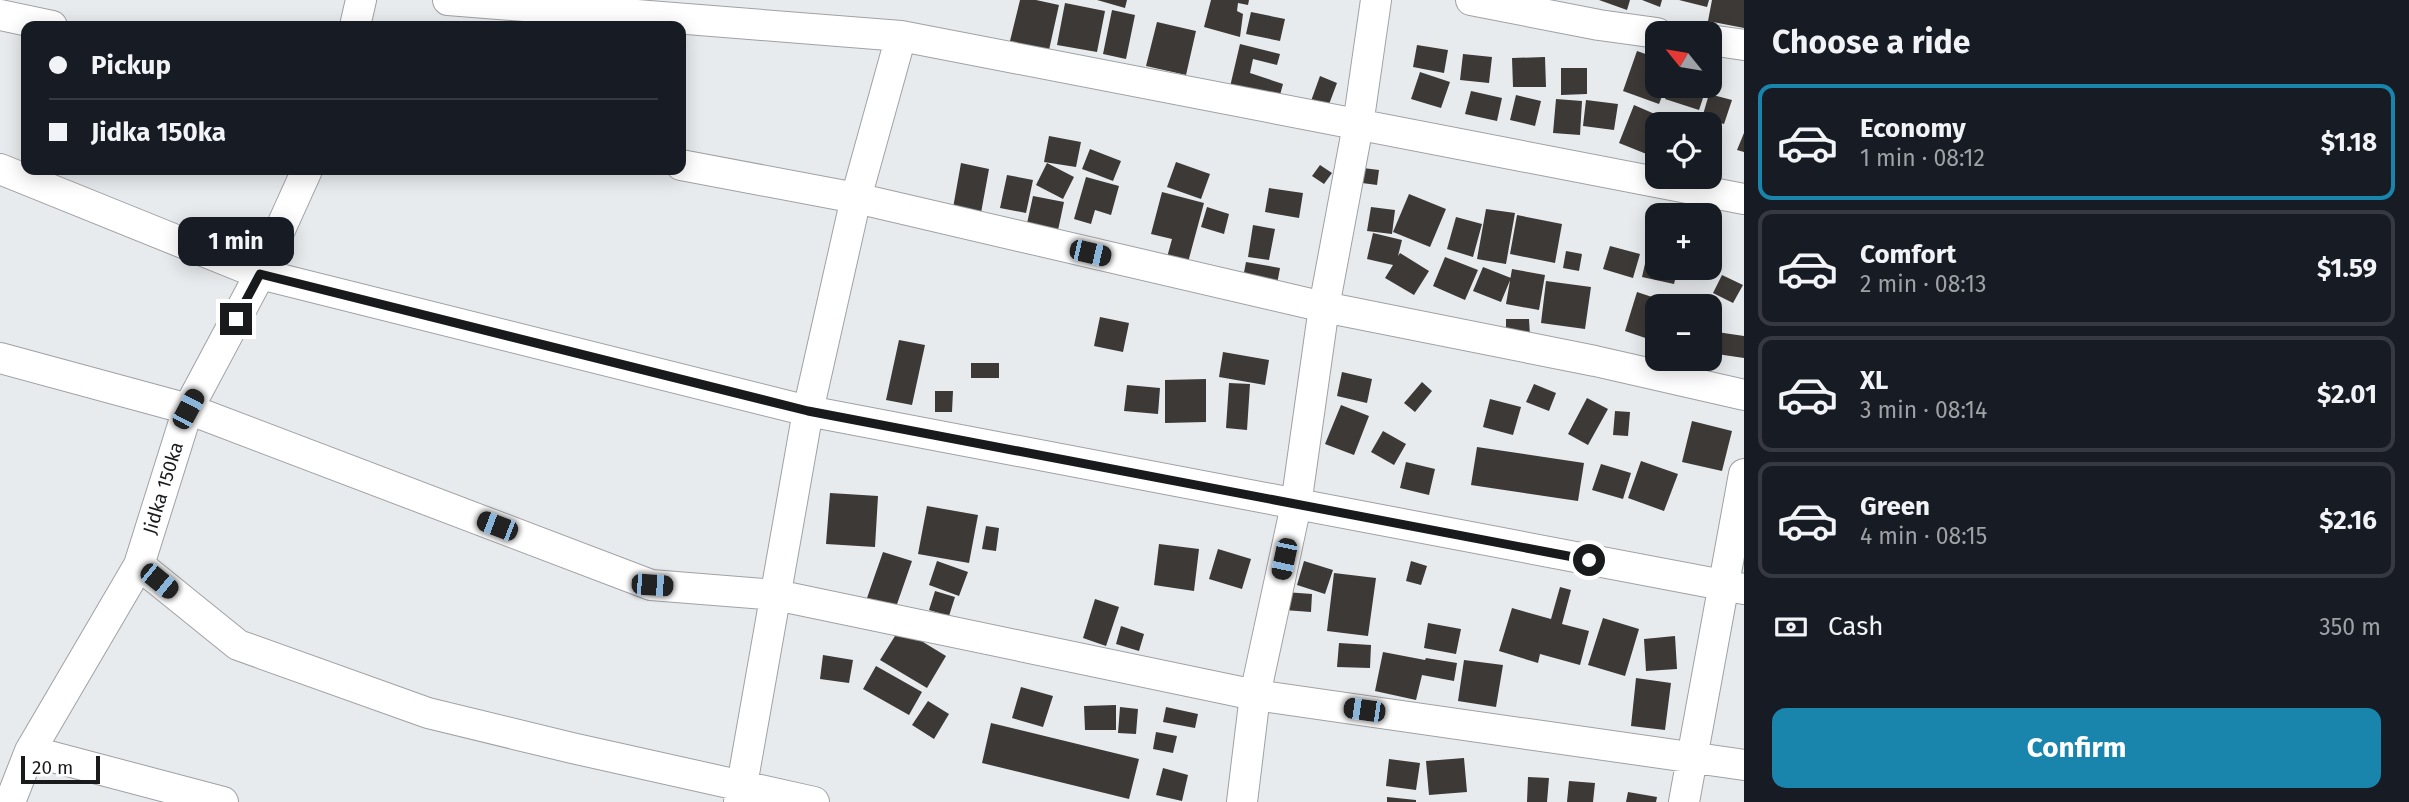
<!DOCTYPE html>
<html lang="en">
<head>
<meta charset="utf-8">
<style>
	:root { --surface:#171b24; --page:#20242c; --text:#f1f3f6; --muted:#9ea1a6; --line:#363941; --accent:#1985ad }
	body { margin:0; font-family:"Fira Sans",sans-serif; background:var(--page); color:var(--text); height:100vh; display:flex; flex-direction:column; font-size:26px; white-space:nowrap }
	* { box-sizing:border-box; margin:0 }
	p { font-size:23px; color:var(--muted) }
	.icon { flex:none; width:38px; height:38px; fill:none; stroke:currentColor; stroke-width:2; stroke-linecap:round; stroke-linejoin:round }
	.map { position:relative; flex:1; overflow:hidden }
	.side { display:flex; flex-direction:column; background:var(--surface); width:665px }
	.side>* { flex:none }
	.top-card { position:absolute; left:21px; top:21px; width:665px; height:154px; border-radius:14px; box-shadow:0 4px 18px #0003; display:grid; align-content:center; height:154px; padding:0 28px; background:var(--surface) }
	.needle { width:46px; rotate:300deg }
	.buttons { position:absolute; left:1645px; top:21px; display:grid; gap:14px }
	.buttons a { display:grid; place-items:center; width:77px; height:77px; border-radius:14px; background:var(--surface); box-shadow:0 4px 18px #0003; font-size:35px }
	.scale { position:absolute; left:21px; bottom:18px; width:79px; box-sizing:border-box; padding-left:7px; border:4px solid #191a1c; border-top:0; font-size:19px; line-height:24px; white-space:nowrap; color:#191a1c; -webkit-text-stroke:5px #fff; paint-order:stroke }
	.end { position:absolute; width:32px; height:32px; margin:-16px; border:9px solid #191a1c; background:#fff; box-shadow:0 0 0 4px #fff }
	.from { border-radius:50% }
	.bubble { position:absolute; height:49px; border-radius:14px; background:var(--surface); box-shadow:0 4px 18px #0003; font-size:23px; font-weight:700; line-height:49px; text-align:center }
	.car { position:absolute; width:21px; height:42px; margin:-21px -10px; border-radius:9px; box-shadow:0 0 5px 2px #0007; background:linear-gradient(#222 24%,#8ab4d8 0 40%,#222 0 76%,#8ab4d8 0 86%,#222 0) }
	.top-card b { display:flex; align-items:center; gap:24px; height:66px; font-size:26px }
	.top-card b+b { border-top:2px solid var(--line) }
	.top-card i { width:18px; height:18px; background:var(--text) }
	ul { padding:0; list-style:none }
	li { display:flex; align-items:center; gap:21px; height:116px; margin:0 14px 10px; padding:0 14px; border:4px solid var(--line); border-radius:14px }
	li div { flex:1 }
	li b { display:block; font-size:26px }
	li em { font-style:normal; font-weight:700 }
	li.active { border-color:var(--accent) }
	li>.icon { width:63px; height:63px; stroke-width:1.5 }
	h2 { padding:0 28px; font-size:32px; line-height:84px }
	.pay { display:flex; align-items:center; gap:18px; height:77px; padding:0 28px; font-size:26px }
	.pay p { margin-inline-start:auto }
	.cta { display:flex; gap:14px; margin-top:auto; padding:14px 28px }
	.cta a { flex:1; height:80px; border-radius:14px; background:var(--accent); color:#fff; font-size:28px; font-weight:700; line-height:80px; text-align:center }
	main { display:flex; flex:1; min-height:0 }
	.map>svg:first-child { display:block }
	.building { fill:#3c3937 }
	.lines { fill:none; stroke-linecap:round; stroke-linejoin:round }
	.street-casing { stroke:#9fa1a4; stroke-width:32 }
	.street { stroke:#fff; stroke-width:30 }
	.route { stroke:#191a1c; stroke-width:9 }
	.labels { text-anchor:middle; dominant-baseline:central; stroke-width:7; stroke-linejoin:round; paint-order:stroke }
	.street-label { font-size:19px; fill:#191a1c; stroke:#fff }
</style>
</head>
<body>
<main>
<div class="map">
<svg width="1744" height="802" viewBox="0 0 1744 802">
	<rect width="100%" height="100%" fill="#e8ebee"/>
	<path class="building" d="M1020,0H1036L1059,5L1049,50L1010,41Z
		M1097,0H1127L1125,8Z
		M1211,0H1249L1248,5L1238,3L1237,11L1243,14L1240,37L1204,27Z
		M1599,0H1630L1627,10Z
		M1642,0H1662L1660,7Z
		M1679,0H1709L1707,7Z
		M1712,0H1744V28L1708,21Z
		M1065,3L1105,11L1097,52L1057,45Z
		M1112,10L1135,15L1126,59L1103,54Z
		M1251,12L1285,19L1280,41L1246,34Z
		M1157,22L1196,31L1186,75L1146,66Z
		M1240,44L1280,54L1277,65L1253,59L1250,73L1283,84L1277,106L1229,91Z
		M1417,45L1448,50L1444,73L1413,67Z
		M1637,51L1657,58V86H1666L1659,104L1623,91Z
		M1463,54L1492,57L1489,83L1460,80Z
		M1545,57L1546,87H1513L1512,58Z
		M1561,68H1587V94L1561,95Z
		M1420,72L1450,82L1441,108L1411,99Z
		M1320,76L1337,83L1328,107L1311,101Z
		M1670,86H1697L1706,89L1699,110L1665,99Z
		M1471,91L1502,98L1497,121L1465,114Z
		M1709,94L1732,100L1724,124L1702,118Z
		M1516,95L1541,101L1535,126L1510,120Z
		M1556,99L1582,101L1580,135L1553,133Z
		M1586,100L1618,104L1614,130L1583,126Z
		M1634,105L1664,118L1661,124H1657V134L1649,155L1619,143Z
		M1744,133V152L1737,150Z
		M1049,136L1081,142L1076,167L1044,162Z
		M1090,149L1121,161L1113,181L1082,169Z
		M1176,162L1210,174L1201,199L1167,187Z
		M961,163L989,169L981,213L953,208Z
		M1047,163L1074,177L1063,199L1036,185Z
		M1320,165L1332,173L1324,184L1312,176Z
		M1363,168L1379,170L1377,185L1362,183Z
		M1007,175L1033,180L1026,213L1000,208Z
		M1086,177L1119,186L1111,215L1095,210L1091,224L1074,219Z
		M1269,188L1303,193L1299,218L1265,212Z
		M1162,192L1204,203L1187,266L1166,261L1172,239L1151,234Z
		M1409,194L1446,209L1430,247L1393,232Z
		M1033,196L1064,202L1057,235L1026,228Z
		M1207,207L1229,214L1224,234L1201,227Z
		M1371,207L1395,210L1392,234L1367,231Z
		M1486,209L1515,213L1506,264L1477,259Z
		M1517,215L1562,224L1555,263L1510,254Z
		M1456,217L1482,224L1473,257L1447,249Z
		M1253,225L1275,229L1269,260L1248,257Z
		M1373,233L1402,240L1398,256L1400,253L1429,271L1414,295L1385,278L1393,265L1367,259Z
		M1610,246L1640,254L1633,278L1603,269Z
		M1566,251L1582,254L1579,271L1563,268Z
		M1648,251L1657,252V268H1678L1674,284L1642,277Z
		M1445,257L1478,270L1465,300L1433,286Z
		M1246,262L1280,268L1275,295L1241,288Z
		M1483,267L1511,278L1501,302L1473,291Z
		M1512,269L1545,275L1539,310L1506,304Z
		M1722,275L1743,285L1733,303L1713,293Z
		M1546,281L1591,287L1585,329L1541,323Z
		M1637,292L1676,305V300L1703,304L1702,306H1657V342L1625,331Z
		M1100,317L1129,323L1123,352L1094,346Z
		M1506,319H1529L1530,336H1506Z
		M1710,331L1744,336V358L1710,353Z
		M899,340L925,345L912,405L886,400Z
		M1223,352L1269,360L1265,385L1219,377Z
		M971,363H999V378H971Z
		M1342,372L1372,379L1367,403L1337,396Z
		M1206,379V422L1165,423V380Z
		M1422,382L1432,391L1415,412L1404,403Z
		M1229,383L1250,384L1247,430L1226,428Z
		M1534,384L1556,393L1549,411L1526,402Z
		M1127,385L1160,388L1158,414L1124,411Z
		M935,391H953L952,412H935Z
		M1587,398L1608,409L1588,445L1568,434Z
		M1490,399L1521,407L1513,435L1483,427Z
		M1341,405L1369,416L1354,455L1325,444Z
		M1615,411L1630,412L1628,436L1613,435Z
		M1692,421L1732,431L1722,471L1682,462Z
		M1383,431L1406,444L1394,465L1371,452Z
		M1477,447L1584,463L1578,501L1471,485Z
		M1641,461L1678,474L1664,511L1628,498Z
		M1406,462L1435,469L1429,495L1400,488Z
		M1601,464L1631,473L1623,499L1592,490Z
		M830,493L878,496L875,547L826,544Z
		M927,506L978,515L969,563L918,554Z
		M986,526L999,528L996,551L982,549Z
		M1159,544L1199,549L1194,591L1154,585Z
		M1218,549L1251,559L1242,589L1209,579Z
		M883,552L912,561L896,607L867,598Z
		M937,561L968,572L959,596L929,585Z
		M1304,561L1333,570L1325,594L1297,585Z
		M1411,561L1427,566L1421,585L1406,581Z
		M1334,573L1376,578L1368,636L1327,631Z
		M1560,587L1571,590L1562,624L1589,631L1580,665L1540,654L1538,663L1499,651L1512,608L1551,619Z
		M935,591L955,597L949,616L929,610Z
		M1285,592L1312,594L1311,612L1284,610Z
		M1095,599L1119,607L1106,646L1083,638Z
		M1603,618L1639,629L1625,676L1588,665Z
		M1428,623L1461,629L1456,654L1424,648Z
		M1121,626L1144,634L1139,651L1116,644Z
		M900,628L946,656L927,688L880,660Z
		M1675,636L1677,669L1646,671L1644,639Z
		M1339,643L1371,645L1370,668L1337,667Z
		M1383,652L1425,660L1426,658L1457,663L1454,681L1422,675L1416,700L1375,691Z
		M823,655L853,660L849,683L820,679Z
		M1464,660L1503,665L1496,707L1458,701Z
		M876,666L922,692L909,715L863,689Z
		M1636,678L1671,683L1665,730L1631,726Z
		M1021,687L1053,696L1043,727L1012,718Z
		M928,701L949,714L934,739L912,725Z
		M1116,705V730H1085L1084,706Z
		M1120,707L1138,709L1136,734L1118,733Z
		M1166,707L1198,714L1195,728L1163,722Z
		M991,723L1139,759L1129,799L982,763Z
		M1156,732L1177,736L1173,753L1153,749Z
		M1464,758L1467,792L1429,795L1426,761Z
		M1389,759L1420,763L1416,790L1386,786Z
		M1163,768L1188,775L1182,801L1156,795Z
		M1528,777L1549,778L1547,802H1527Z
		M1569,781L1595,783L1593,802H1567Z
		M1628,792L1657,797L1656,802H1626Z
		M1387,797L1416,800V802H1387Z"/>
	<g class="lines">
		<g class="street-casing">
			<path id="street" d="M448,0L901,36L1744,199
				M1471,0L1599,25L1657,33
				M0,15L52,26
				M355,26L361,0
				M1710,40L1744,45
				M681,165L856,198L1324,307L1595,361L1744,395
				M0,169L260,274L808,411L1744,589
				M0,358L188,409L651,585L776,595L1255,695L1744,765
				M139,565L238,645L428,713L572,748L814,802
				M30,751L223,802
				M10,802L30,751L139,565L188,409L260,274L307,170
				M739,802L808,411L856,198L901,36
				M1242,802L1255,695L1296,505L1324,307L1358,125L1376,0
				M1684,802L1744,474"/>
		</g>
		<use href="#street" class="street"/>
	</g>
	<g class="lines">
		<path class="route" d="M236,319L260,274L808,411L1589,560"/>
	</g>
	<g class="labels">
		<g class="street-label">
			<text transform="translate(163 488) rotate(-73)">Jidka 150ka</text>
		</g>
	</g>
</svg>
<div class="buttons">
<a><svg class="needle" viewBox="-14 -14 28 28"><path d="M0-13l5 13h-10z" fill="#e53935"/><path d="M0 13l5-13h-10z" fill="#9ea1a6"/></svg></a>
<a><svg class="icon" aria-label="locate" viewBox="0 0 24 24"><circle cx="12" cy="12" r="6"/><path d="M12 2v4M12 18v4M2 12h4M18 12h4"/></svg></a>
<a>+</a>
<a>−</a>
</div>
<div class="scale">20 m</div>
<i class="end from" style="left:1589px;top:560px"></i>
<i class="end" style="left:236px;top:319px"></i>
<div class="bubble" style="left:178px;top:217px;width:116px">1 min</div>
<i class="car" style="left:1090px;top:253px;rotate:103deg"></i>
<i class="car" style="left:188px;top:409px;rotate:28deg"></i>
<i class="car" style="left:497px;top:526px;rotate:291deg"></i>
<i class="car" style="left:1284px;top:559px;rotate:192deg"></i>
<i class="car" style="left:159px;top:581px;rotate:129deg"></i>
<i class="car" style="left:652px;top:585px;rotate:94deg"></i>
<i class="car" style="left:1364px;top:710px;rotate:278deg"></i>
<div class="top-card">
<b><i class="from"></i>Pickup</b>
<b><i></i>Jidka 150ka</b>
</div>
</div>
<section class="side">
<h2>Choose a ride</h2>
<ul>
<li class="active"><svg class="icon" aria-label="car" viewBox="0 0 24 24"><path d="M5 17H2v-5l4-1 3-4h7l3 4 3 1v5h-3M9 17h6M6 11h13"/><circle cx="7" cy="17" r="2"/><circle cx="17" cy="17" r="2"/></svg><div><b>Economy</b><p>1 min · 08:12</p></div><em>$1.18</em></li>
<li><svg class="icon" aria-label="car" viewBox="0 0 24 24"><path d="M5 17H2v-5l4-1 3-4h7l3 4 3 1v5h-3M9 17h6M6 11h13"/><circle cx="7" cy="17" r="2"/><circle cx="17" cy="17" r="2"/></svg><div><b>Comfort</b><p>2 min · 08:13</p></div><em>$1.59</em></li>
<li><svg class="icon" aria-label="car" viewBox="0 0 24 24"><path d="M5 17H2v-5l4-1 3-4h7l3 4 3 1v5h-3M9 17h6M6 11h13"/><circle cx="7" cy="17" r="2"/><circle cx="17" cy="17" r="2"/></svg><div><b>XL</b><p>3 min · 08:14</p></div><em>$2.01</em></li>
<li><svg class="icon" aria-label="car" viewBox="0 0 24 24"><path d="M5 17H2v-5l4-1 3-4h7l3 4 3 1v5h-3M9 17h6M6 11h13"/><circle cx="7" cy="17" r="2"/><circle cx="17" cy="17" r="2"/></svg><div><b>Green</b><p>4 min · 08:15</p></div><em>$2.16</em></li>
</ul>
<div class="pay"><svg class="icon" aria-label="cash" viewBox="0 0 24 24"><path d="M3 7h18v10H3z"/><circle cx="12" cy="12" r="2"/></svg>Cash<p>350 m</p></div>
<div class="cta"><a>Confirm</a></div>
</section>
</main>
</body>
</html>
